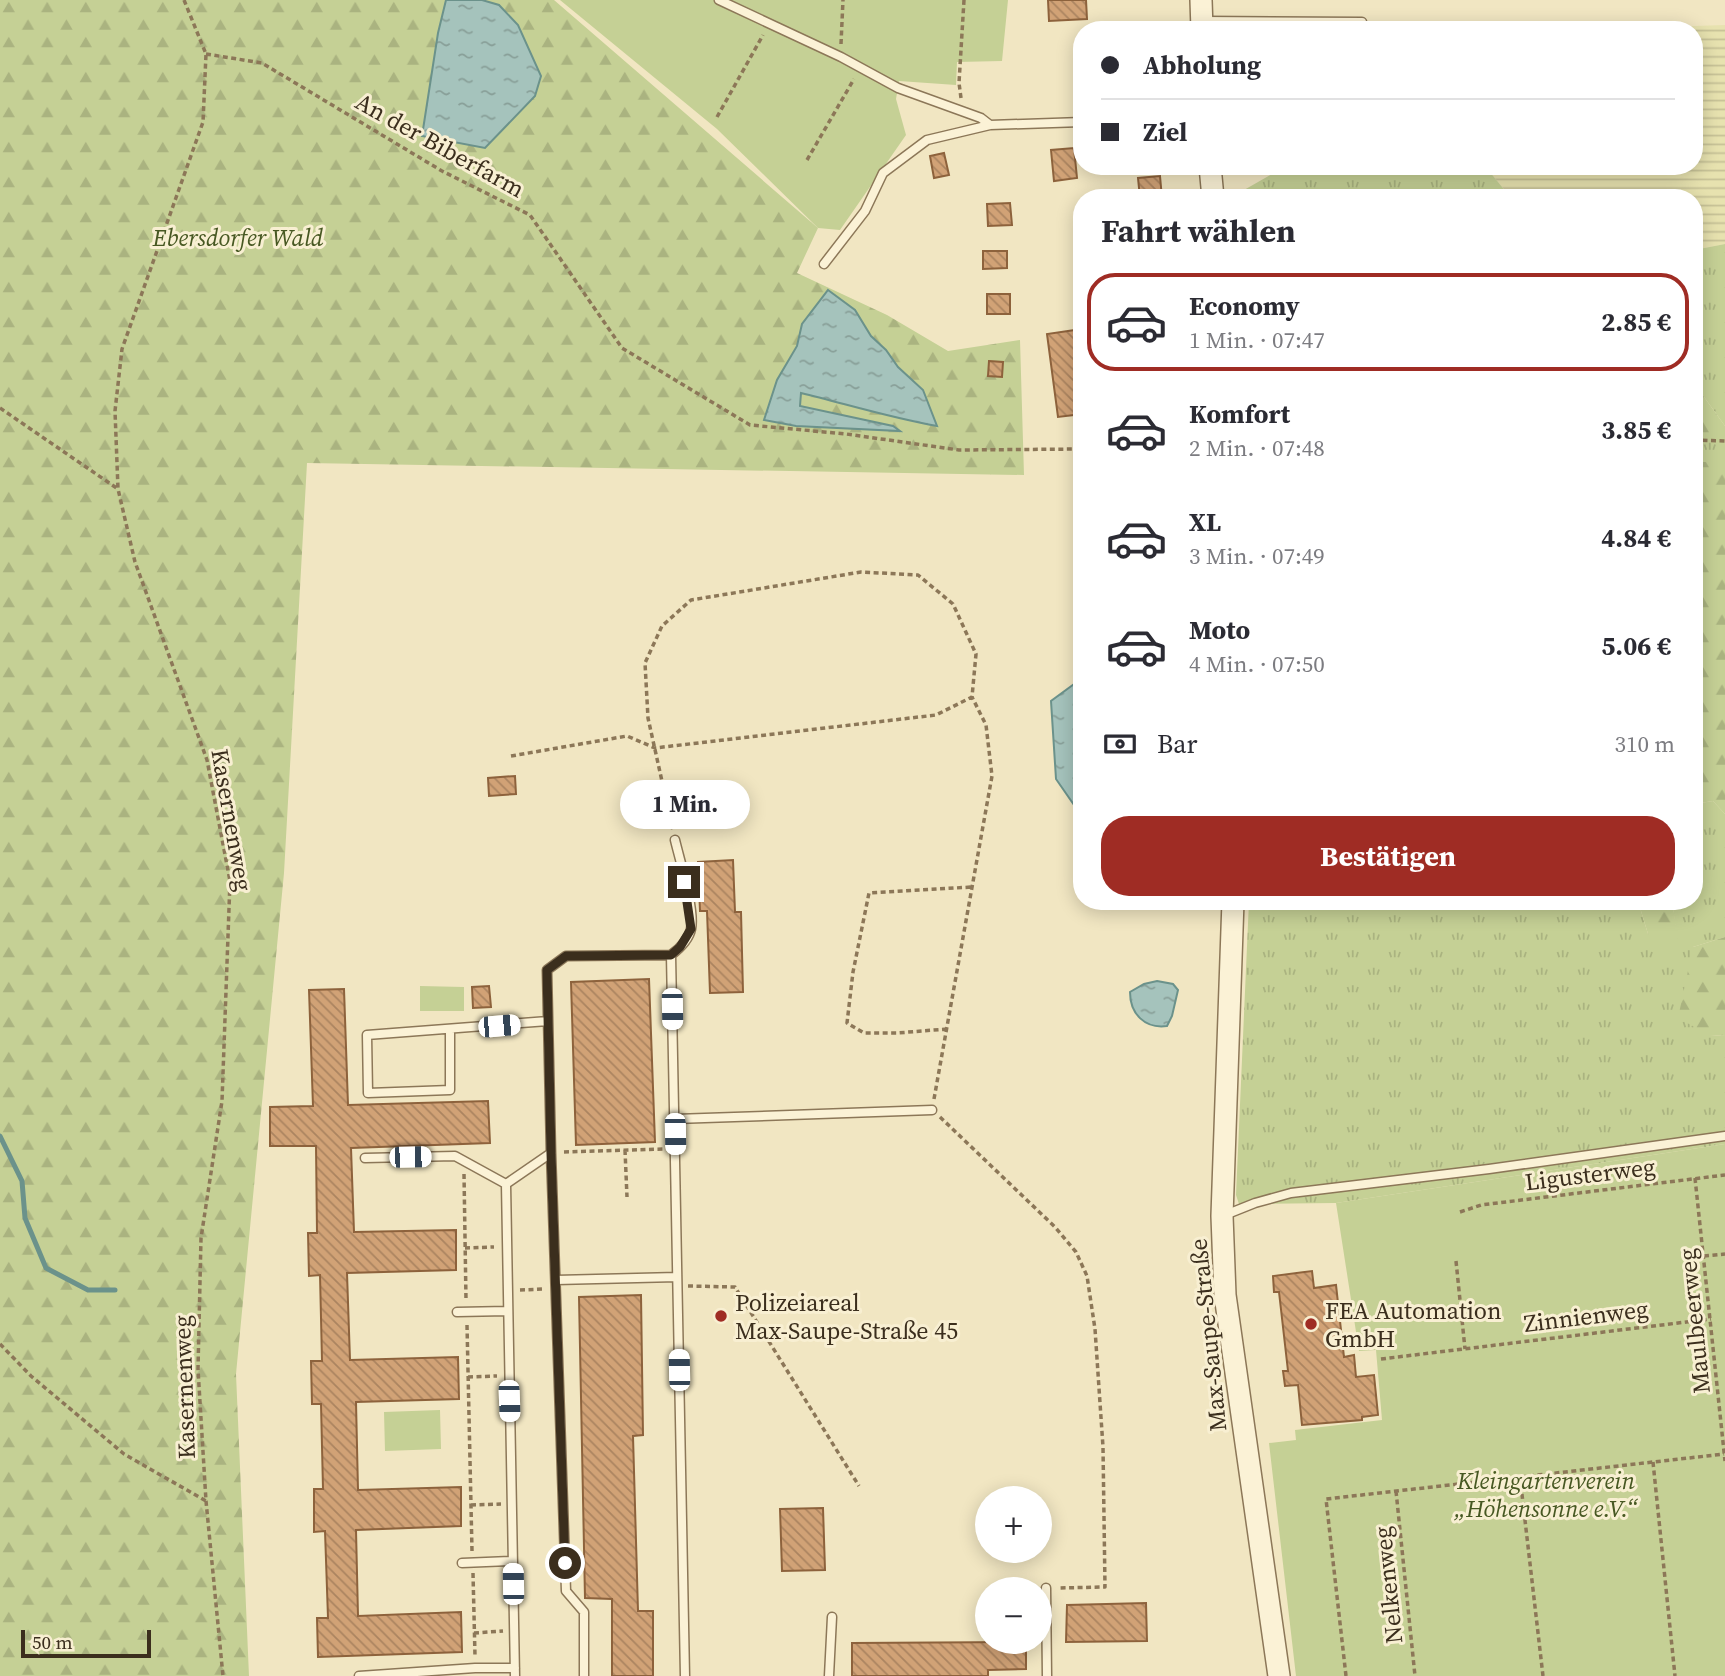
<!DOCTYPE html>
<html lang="de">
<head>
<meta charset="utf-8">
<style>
	:root { --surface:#fff; --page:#f2f2f3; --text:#2b2b33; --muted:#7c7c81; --line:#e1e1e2; --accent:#9f2c24 }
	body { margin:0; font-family:"Source Serif 4",serif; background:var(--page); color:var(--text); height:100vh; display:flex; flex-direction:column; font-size:26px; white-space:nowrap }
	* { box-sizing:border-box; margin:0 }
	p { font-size:23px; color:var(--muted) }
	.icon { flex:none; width:38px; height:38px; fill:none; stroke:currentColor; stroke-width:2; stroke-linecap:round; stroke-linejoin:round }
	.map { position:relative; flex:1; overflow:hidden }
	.details { position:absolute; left:1073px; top:189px; width:630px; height:721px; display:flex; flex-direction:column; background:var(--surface); border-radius:28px; box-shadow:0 4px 18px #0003 }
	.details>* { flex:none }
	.hud { position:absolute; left:1073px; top:21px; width:630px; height:154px; border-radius:28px; box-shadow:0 4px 18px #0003; display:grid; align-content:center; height:154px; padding:0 28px; background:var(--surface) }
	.controls { position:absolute; left:975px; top:1486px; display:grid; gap:14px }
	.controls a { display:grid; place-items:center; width:77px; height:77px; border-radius:50%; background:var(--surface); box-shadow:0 4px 18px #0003; font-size:35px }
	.scale { position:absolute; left:21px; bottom:18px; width:130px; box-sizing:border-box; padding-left:7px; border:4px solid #3b2e1d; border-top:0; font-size:19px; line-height:24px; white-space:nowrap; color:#3b2e1d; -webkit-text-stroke:5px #f8efd2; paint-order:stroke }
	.end { position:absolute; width:32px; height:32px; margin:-16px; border:9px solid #3b2e1d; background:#fff; box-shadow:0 0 0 4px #fff }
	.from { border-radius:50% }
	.bubble { position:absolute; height:49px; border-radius:24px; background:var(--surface); box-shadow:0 4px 18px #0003; font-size:23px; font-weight:700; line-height:49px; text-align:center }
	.car { position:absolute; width:21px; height:42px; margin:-21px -10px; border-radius:9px; box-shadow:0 0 5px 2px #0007; background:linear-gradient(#fff 24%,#345 0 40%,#fff 0 76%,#345 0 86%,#fff 0) }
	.hud b { display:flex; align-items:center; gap:24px; height:66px; font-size:26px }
	.hud b+b { border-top:2px solid var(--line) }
	.hud i { width:18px; height:18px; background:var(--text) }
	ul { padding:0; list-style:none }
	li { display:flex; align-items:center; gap:21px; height:98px; margin:0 14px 10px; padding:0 14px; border:4px solid transparent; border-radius:28px }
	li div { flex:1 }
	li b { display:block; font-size:26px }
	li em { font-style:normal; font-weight:700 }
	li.current { border-color:var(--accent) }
	li>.icon { width:63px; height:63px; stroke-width:1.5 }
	h2 { padding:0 28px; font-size:32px; line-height:84px }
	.pay { display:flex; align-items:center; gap:18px; height:77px; padding:0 28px; font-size:26px }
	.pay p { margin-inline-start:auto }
	.cta { display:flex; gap:14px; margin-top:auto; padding:14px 28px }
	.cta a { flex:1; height:80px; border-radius:28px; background:var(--accent); color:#fff; font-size:28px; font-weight:700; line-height:80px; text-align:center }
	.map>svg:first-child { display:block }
	.farmland { fill:url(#farmland-rules) }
	.grass { fill:url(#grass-tufts) }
	.forest { fill:url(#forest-firs) }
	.garden { fill:#c5d095 }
	.water { fill:url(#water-ripples); stroke:#6b928b; stroke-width:2 }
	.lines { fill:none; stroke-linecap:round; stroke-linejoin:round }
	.stream { stroke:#6b928b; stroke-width:5 }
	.building { fill:url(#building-back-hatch); stroke:#8d623c; stroke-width:2 }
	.service-casing { stroke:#8c7758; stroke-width:11 }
	.tertiary-casing { stroke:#8c7758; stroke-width:24 }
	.path { stroke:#8c7758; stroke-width:3.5; stroke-dasharray:5 3.5; stroke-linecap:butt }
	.service { stroke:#fbf2d6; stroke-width:8 }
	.tertiary { stroke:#fbf2d6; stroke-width:21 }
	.route { stroke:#3b2e1d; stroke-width:9 }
	.poi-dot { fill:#9f2c24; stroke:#f8efd2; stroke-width:2.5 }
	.labels { text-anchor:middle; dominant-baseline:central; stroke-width:6; stroke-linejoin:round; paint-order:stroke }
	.street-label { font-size:24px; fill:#3b2e1d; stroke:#f8efd2 }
	.park-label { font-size:24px; font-style:italic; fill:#475822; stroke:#f8efd2 }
	.poi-label { font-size:24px; fill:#3b2e1d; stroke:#f8efd2; text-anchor:start }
</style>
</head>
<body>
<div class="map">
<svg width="1725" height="1676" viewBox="0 0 1725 1676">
	<defs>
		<pattern id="farmland-rules" width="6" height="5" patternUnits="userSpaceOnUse" patternTransform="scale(1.75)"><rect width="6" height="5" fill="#e7e2af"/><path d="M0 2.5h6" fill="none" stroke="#c7c296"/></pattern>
		<pattern id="grass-tufts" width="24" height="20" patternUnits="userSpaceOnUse" patternTransform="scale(1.75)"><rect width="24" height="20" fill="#c5d095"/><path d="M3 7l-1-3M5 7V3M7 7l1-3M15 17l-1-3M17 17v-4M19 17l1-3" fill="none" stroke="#aab380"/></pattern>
		<pattern id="forest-firs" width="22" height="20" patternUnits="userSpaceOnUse" patternTransform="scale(1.75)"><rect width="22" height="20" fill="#c5d095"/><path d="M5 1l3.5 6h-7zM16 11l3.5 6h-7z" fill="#aab380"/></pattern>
		<pattern id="water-ripples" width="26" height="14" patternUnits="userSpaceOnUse" patternTransform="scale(1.75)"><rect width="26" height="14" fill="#a5c3bc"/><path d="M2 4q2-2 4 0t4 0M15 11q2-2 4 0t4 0" fill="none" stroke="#889f98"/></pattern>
		<pattern id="building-back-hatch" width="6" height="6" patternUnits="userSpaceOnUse" patternTransform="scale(1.75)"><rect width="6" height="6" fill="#d1a276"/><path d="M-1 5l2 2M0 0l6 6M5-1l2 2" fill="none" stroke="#ab8460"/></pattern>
	</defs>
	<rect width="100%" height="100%" fill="#f1e6c2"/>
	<path class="farmland" d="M1725,25V244L1694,250V198H1511L1485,166H1694V30H1568Z"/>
	<path class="grass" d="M1286,166H1485L1511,198H1230Z
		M1725,244V426L1694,383V250Z
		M1694,436H1725V462H1694Z
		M1713,801L1725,814V937L1693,947L1711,1036L1725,1035V1144L1336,1203L1239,1204L1236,1195L1249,901H1638L1648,934L1677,938L1672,901H1694V804Z"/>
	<path class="forest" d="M0,0H554L818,228L797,273L887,315L948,351L1020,340L1024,475L307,463L284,873L236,1374L249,1676H0Z
		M1694,383L1725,426V436H1694Z
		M1694,462H1725V814L1713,801L1694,804Z
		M1638,901H1672L1678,938L1664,945L1648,934Z
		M1725,937V1035L1711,1036L1678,1018L1693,947Z"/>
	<path class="garden" d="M560,0H1008L1002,61L957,62L956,85L899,81L896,99L906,135L840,230L818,228L717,129Z
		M420,986L464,987V1011H420Z
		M1725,1144V1676H1296L1269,1443L1296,1440L1295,1430L1382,1420L1376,1350L1359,1351L1336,1203Z
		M440,1410L441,1449L385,1451L384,1412Z"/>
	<path class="water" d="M446,0H482L499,5L518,25L541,76L535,96L485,148L422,136L438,33Z
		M828,290L855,310L871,336L886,350L898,367L923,390L937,426C891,418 846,404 801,393L800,406L893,426L900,431L796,426L764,420L777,380L797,346L802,324Z
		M1081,679V815L1056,779L1051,701Z
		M1157,981L1173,984L1178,990L1172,1016L1167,1026C1145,1029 1130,1014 1130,992L1144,984Z"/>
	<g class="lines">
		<path class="stream" d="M0,1136L22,1181L25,1218L46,1268L88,1290H115"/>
	</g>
	<path class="building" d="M1048,0H1086L1087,19L1049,21Z
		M1074,148L1077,178L1054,181L1051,150Z
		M944,153L949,175L934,178L930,156Z
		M1160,176L1162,198H1140L1138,178Z
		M1010,203L1012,225L988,226L987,204Z
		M983,251H1007V268L983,269Z
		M987,294H1010V314H987Z
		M1082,329V414L1058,417L1047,334Z
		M989,361L1003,362L1002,377L988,376Z
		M515,776L516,794L489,796L488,778Z
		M733,860L735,912H741L743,992L710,993L707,911H700L698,862Z
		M649,979L655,1142L576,1145L571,982Z
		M489,986L491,1007L473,1008L472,987Z
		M344,989L348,1105L488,1101L490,1143L351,1148L354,1232L456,1230V1270L347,1273L350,1360L458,1357L459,1399L356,1402L358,1490L461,1487V1526L356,1530L358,1616L461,1612L462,1652L318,1657L317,1618H328L325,1531L314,1532V1489H323L321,1404H312L311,1361H322L320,1275L309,1276L308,1233H317L316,1146H270V1107L313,1106L309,990Z
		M1312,1271L1314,1288L1336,1285L1344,1357L1354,1355L1356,1377L1374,1375L1378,1415L1362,1417V1420L1302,1425L1298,1385L1285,1386L1283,1371H1288L1279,1292H1274L1273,1276Z
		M641,1295L643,1435L633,1436L638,1611H653V1676H612V1599L585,1598L579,1297Z
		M823,1508L825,1570L782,1571L780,1509Z
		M1146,1603L1147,1641L1066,1642L1067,1605Z
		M1026,1642V1669L988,1670V1676H852V1643Z"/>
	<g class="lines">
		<g class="service-casing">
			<path id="service" d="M719,0L841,57L898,88L981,118L990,125
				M1202,21L1362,22
				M824,264L865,211L883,173L927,140L990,125L1082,122
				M671,955C679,949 689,939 691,929C695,909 680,861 675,840
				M450,1030V1090L368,1093L367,1035L548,1021
				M675,1119L932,1110
				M365,1158L455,1156L506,1184
				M1225,1215L1255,1203L1291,1193L1489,1169L1725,1136
				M556,1280L677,1277
				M457,1312L507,1311
				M462,1563L513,1561
				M1046,1588L1047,1676
				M359,1676L475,1668H515
				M515,1676L506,1184L551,1153
				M584,1676V1612L566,1591L551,1153L547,970L566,956L671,955L685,1676
				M829,1676L832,1617"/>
		</g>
		<g class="tertiary-casing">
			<path id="tertiary" d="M1201,0L1202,30
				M1210,166L1213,198
				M1233,901L1222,1216L1225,1295L1279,1676"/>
		</g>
		<path class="path" d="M184,0L206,54L203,122L122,349L115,411L118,489L135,562L207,760L230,881L222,1101L201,1238L198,1369L206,1501L223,1676
			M841,44L843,0
			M206,54L262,63L442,171L530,215L622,348L750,425L846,434L959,450L1082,449
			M961,98L959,83L964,0
			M717,117L763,35
			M807,160L854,79
			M0,408L118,489
			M1694,440L1725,441
			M511,756L627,736L655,748L936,715L972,697L976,654L953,604L918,575L861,572L691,600L662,626L645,663L648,718L673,831
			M947,1029L897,1033H864L847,1023L853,972L869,893L972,887
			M934,1099L992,776L986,725L972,697
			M940,1117L1055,1227L1076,1252L1087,1276L1095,1329L1103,1447L1105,1587L1059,1588
			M625,1150L627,1197
			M564,1152L664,1149
			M464,1174L466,1300
			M1695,1178L1725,1461
			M1460,1212L1481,1205L1725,1175
			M465,1248L494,1247
			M1704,1256L1725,1254
			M1456,1261L1465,1349
			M688,1286L735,1287L859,1486
			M520,1290L544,1289
			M467,1325L472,1551
			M0,1344L31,1376L124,1454L206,1501
			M1381,1359L1711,1319
			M468,1377L497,1376
			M1653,1462L1675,1676
			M1520,1477L1543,1676
			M1396,1491L1415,1676
			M471,1505L501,1504
			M473,1573L475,1656
			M474,1633L503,1631
			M1346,1676L1326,1499L1724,1454"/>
		<use href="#service" class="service"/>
		<use href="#tertiary" class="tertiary"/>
	</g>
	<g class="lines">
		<path class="route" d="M565,1563L551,1153L547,970L566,956L671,955L680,947L691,929L684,882"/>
	</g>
	<g class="poi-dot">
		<circle cx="721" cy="1316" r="7"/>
		<circle cx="1311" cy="1324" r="7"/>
	</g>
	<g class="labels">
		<g class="street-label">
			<text transform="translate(440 145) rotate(29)">An der Biberfarm</text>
			<text transform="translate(232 820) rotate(80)">Kasernenweg</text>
			<text transform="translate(1590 1174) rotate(-7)">Ligusterweg</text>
			<text transform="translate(1586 1316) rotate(-7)">Zinnienweg</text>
			<text transform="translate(1694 1321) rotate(-96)">Maulbeerweg</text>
			<text transform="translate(1208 1335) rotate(-96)">Max-Saupe-Straße</text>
			<text transform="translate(184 1387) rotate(-92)">Kasernenweg</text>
			<text transform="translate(1388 1585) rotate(-96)">Nelkenweg</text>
		</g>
		<g class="park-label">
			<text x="238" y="237">Ebersdorfer Wald</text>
			<text x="1546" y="1480">Kleingartenverein<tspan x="1546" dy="28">„Höhensonne e.V.“</tspan></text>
		</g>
		<g class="poi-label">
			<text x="735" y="1302">Polizeiareal<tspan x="735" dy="28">Max-Saupe-Straße 45</tspan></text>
			<text x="1325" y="1310">FEA Automation<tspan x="1325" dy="28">GmbH</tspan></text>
		</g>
	</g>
</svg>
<div class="controls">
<a>+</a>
<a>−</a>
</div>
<div class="scale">50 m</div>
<i class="end from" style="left:565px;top:1563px"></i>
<i class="end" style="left:684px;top:882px"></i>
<div class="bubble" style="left:620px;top:780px;width:130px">1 Min.</div>
<i class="car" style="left:672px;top:1009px;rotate:179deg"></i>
<i class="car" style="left:499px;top:1026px;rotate:85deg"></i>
<i class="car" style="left:675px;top:1134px;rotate:179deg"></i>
<i class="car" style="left:410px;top:1157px;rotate:89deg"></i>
<i class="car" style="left:679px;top:1370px;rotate:359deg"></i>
<i class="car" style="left:509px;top:1401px;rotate:178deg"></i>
<i class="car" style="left:513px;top:1584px;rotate:359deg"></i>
<div class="hud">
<b><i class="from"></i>Abholung</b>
<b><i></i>Ziel</b>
</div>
<section class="details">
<h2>Fahrt wählen</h2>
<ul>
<li class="current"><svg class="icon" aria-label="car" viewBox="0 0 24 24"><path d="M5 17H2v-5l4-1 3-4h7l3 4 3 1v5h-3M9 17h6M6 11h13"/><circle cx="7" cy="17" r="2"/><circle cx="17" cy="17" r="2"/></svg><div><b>Economy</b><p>1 Min. · 07:47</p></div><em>2.85 €</em></li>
<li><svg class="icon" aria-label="car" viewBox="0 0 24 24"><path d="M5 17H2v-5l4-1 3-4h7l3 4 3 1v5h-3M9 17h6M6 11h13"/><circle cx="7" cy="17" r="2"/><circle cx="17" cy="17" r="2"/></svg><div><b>Komfort</b><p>2 Min. · 07:48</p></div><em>3.85 €</em></li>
<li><svg class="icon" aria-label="car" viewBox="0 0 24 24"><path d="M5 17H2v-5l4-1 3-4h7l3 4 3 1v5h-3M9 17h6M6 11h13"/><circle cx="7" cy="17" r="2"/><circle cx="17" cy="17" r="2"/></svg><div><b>XL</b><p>3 Min. · 07:49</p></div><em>4.84 €</em></li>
<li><svg class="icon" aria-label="car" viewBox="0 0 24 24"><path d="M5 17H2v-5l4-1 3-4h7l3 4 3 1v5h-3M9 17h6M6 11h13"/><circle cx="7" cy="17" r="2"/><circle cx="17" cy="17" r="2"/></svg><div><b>Moto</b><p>4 Min. · 07:50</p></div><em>5.06 €</em></li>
</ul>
<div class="pay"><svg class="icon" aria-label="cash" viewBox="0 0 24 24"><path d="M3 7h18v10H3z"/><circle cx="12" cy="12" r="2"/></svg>Bar<p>310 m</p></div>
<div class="cta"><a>Bestätigen</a></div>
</section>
</div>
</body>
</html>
